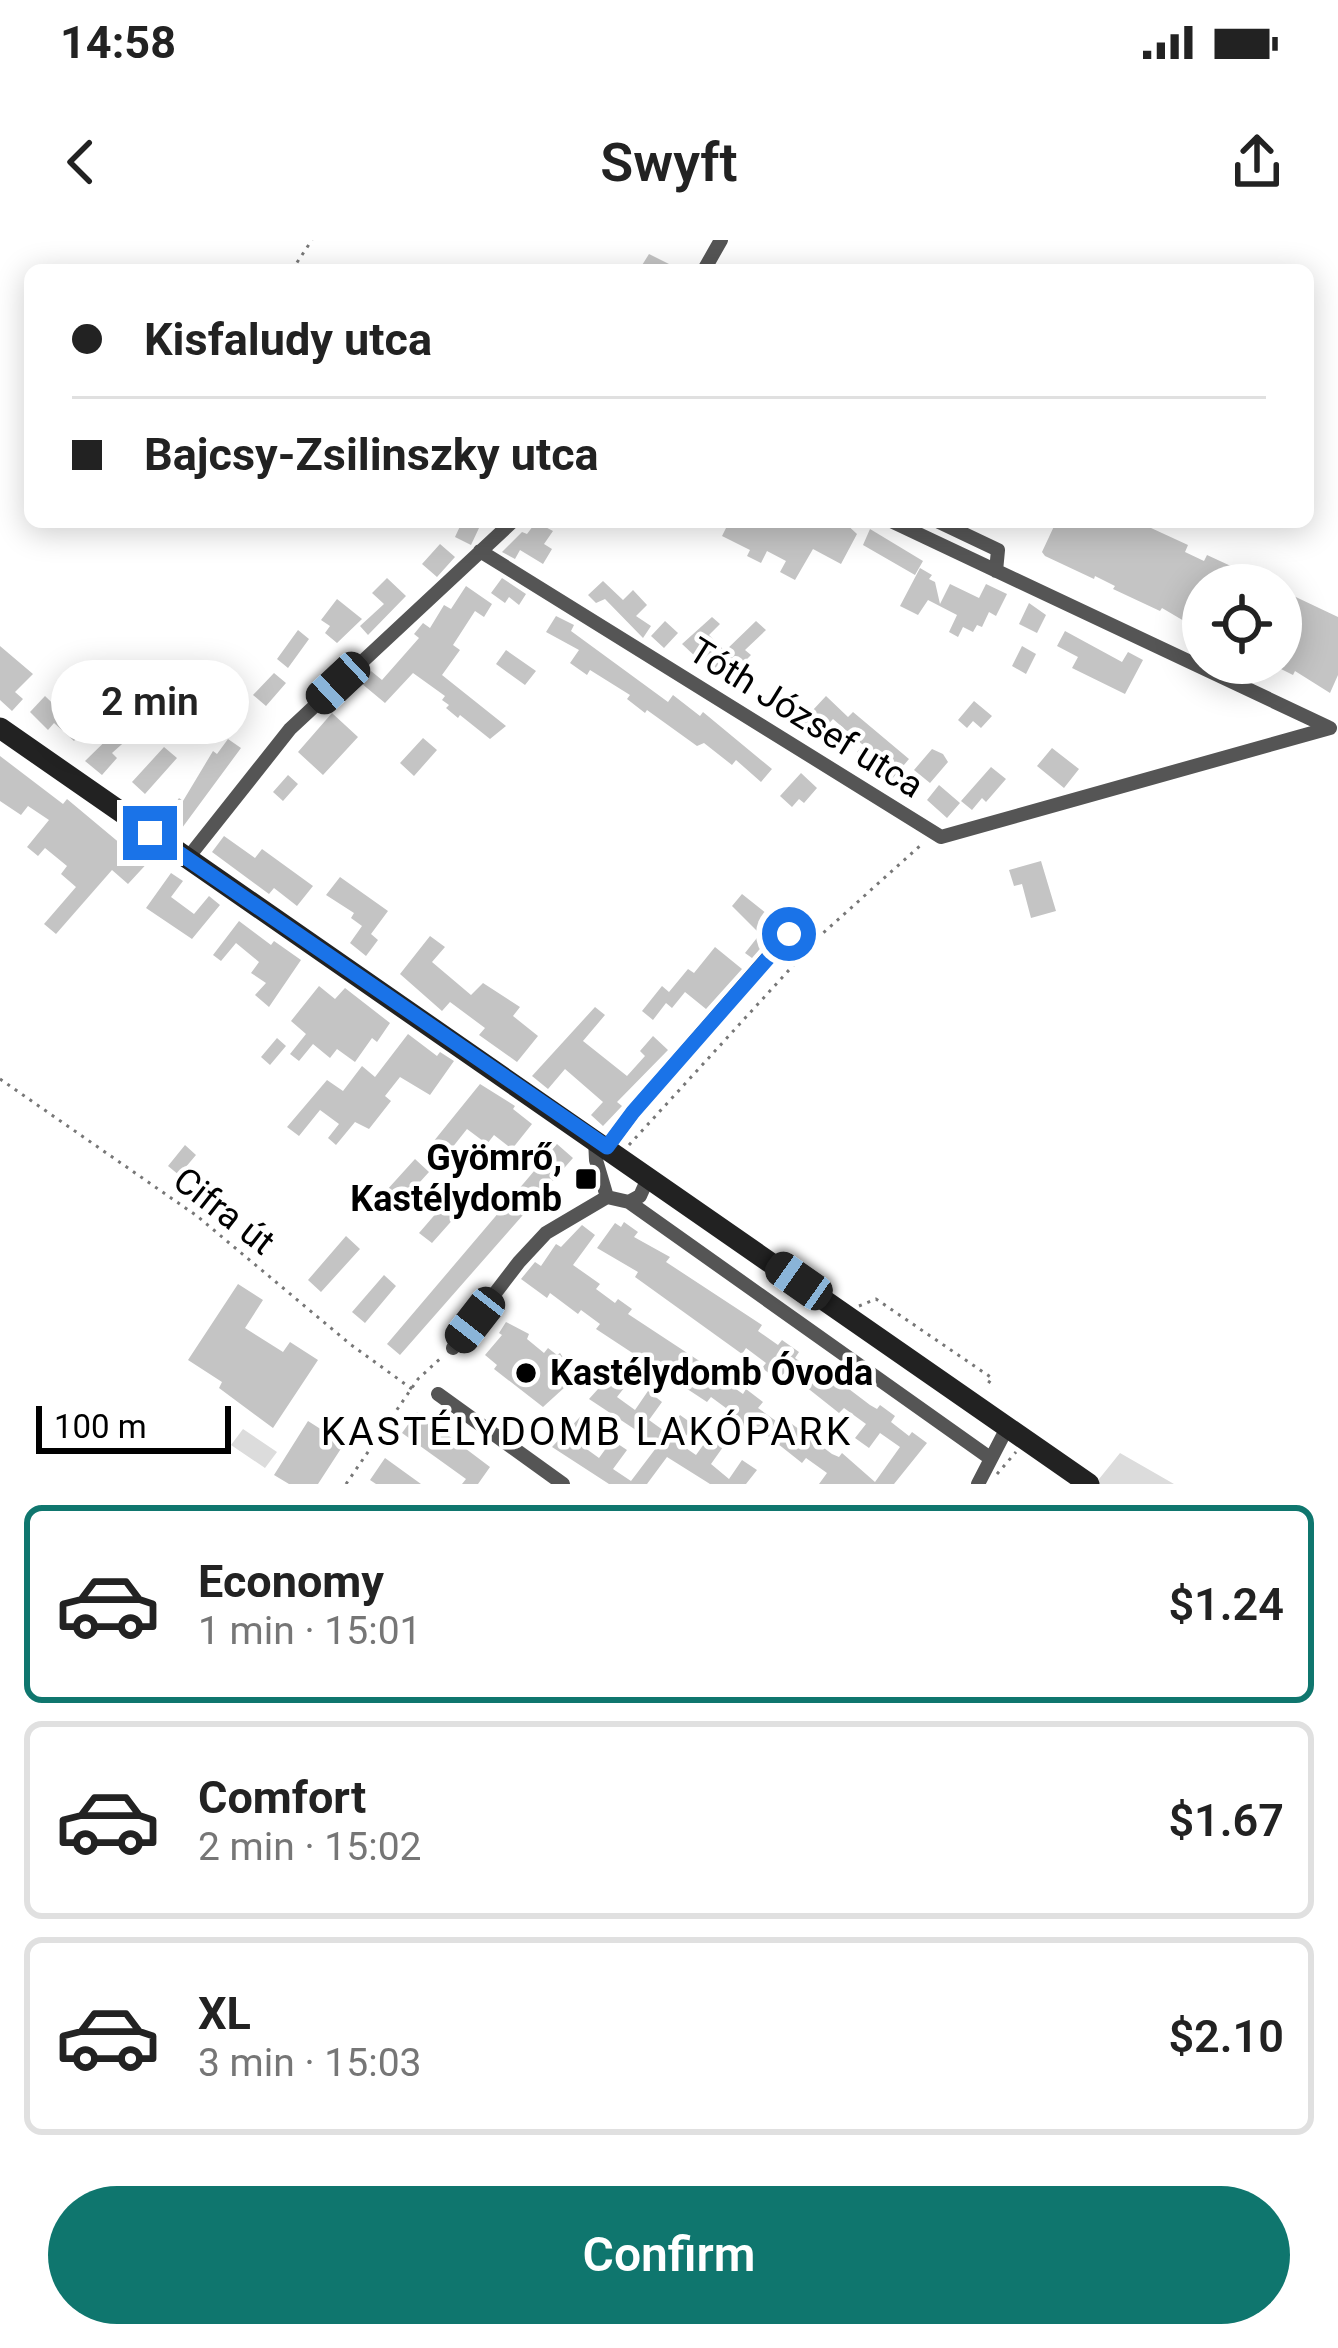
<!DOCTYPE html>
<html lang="en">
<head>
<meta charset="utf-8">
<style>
	:root { --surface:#fff; --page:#f6f6f6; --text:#222; --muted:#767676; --line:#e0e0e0; --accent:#0f766e }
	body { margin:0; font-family:Roboto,sans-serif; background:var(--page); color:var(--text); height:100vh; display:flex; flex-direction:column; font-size:45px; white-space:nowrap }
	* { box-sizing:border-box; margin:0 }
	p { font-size:39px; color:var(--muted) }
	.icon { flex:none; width:66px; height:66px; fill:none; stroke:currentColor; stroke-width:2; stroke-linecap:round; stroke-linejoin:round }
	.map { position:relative; height:1244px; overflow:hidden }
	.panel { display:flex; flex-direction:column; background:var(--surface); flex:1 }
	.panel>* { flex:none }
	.hud { position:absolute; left:24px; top:24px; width:1290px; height:264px; border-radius:18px; box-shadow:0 6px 30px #0003; display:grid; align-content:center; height:264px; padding:0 48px; background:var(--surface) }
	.fabs { position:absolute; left:1182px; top:324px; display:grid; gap:24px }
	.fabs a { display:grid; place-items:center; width:120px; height:120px; border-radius:50%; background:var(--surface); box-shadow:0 6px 30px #0003; font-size:60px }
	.scale { position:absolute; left:36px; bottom:30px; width:195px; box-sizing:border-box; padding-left:12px; border:6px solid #000; border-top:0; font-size:33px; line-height:42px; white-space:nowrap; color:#000; -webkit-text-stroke:9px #fff; paint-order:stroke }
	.end { position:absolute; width:54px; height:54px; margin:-27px; border:15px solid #1a73e8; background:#fff; box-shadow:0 0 0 6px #fff }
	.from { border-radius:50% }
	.bubble { position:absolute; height:84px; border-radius:42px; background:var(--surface); box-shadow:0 6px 30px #0003; font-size:39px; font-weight:600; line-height:84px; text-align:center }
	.car { position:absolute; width:36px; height:72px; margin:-36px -18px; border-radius:15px; box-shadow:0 0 9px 3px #0007; background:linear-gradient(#222 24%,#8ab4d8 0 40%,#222 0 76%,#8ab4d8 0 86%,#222 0) }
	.hud b { display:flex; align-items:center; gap:42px; height:114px; font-size:45px }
	.hud b+b { border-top:3px solid var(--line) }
	.hud i { width:30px; height:30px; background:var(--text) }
	ul { padding:21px 0 0; list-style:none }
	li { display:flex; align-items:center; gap:36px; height:198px; margin:0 24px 18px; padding:0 24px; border:6px solid var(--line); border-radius:18px }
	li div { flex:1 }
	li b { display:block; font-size:45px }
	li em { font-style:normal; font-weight:600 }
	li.selected { border-color:var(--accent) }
	li>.icon { width:108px; height:108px; stroke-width:1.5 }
	.action { display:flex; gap:24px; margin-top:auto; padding:24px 48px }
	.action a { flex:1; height:138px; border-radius:72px; background:var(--accent); color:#fff; font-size:48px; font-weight:600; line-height:138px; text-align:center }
	.status { display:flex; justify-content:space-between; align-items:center; height:84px; padding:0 60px; background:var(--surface); direction:ltr }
	.status svg { height:33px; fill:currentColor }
	header { display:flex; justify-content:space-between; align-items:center; height:156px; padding:0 48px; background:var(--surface); font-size:54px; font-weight:600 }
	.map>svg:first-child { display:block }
	.green { fill:#dcdcdc }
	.building { fill:#c4c4c4 }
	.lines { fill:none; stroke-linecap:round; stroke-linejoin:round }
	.path { stroke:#777; stroke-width:3; stroke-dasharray:3 6; stroke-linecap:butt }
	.minor { stroke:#555; stroke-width:14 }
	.secondary { stroke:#222; stroke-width:21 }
	.route { stroke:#1a73e8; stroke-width:15 }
	.poi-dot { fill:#000; stroke:#fff; stroke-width:4.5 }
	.labels { text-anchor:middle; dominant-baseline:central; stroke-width:9; stroke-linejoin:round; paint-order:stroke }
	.street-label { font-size:36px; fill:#000; stroke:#fff }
	.poi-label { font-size:36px; font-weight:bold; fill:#000; stroke:#fff; text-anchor:end }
	.neighbourhood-label { font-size:39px; letter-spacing:3px; fill:#000; stroke:#fff }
</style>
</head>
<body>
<div class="status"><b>14:58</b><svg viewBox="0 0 49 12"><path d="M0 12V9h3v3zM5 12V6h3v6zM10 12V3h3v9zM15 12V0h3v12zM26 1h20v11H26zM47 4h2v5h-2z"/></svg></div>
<header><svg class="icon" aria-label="back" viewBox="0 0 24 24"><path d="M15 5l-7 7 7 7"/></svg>Swyft<svg class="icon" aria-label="share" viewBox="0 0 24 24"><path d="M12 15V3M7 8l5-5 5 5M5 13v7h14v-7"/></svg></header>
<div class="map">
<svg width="1338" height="1244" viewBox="0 0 1338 1244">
	<rect width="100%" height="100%" fill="#fff"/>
	<path class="green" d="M243,1189L277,1212L265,1228L231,1205Z
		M1120,1213L1174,1244H1095Z"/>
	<path class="building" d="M649,14L681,30H639Z
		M462,282L479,288L471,305L455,297Z
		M536,282L553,291L544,304L552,309L543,324L520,310L515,319L502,312L522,292L527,294Z
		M729,282H844L857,294L841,324L813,309L795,340L780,332L786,321L767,311L761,323L747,316L750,310L722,296Z
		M1056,282H1138L1188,305L1185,312L1204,321L1207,315L1272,345H1203V374L1196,388L1162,368L1160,371L1113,349L1115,346L1095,336L1094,339L1045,316L1042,312Z
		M870,289L923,321L915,335L863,305Z
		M440,304L455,317L437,337L422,324Z
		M920,328L932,335L929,339L935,342L940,364L950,344L979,358L986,344L1007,354L996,376L989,372L982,387L977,385L973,392L963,387L958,397L949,392L957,375L928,360L918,375L900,366Z
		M387,338L406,356L368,395L360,386L384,364L372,353Z
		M502,338L526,354L519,365L509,357L505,363L491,353Z
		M603,341L623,360L633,350L647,365L636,376L651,386L643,398L605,359L596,363L588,355Z
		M466,346L492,364L484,377L475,371L453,405L460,410L442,435L506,486L490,499L460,475L458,478L446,468L449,465L442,460L445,456L413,433L385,463L361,443L371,431L382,440L419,398L414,394L423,383L430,388L444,365L451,369Z
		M1281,350L1338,377V435L1330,453L1295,431L1293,435L1281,429Z
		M337,359L362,379L337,403L325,393L330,386L321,380Z
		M1029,363L1046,375L1037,393L1019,384Z
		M556,376L574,385L571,391L668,462L673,455L700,476L703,472L772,529L761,542L736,520L732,525L704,503L697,506L647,470L645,473L627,459L630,455L590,430L587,435L570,423L579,410L546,392Z
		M712,377L720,384L709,395L725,411L756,381L766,390L745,410L751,415L742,424L745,427L726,440L701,414L697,418L682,404Z
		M665,381L678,393L664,408L651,396Z
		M298,390L309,399L288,428L277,419Z
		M1065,391L1122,422L1128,412L1143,420L1125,454L1072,428L1078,417L1057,406Z
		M0,406L33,434L15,452L23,459L12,471L0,460Z
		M1022,406L1036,414L1026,434L1012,426Z
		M506,410L536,431L525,445L496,424Z
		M274,433L286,443L266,466L253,455Z
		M45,456L70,480L80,469L89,477L84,482L88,486L74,501L54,483L48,490L30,472Z
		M826,456L848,477L853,472L909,519L892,539L857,512L863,505L833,479L814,500L798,486Z
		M974,461L992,476L981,488L973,481L967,488L958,480Z
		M332,473L358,497L323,535L298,512Z
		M129,478L139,489L112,513L117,518L102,535L85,521Z
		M423,498L437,510L414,536L400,523Z
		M228,499L241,508L182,588L166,577L179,558L183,561L213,511L217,514Z
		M164,507L177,518L145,554L132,542Z
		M1052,508L1079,529L1064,548L1037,526Z
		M932,509L943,514L948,522L930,543L914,530Z
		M0,516L63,564L67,559L134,615L140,608L152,618L128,644L112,630L56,694L44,684L76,647L61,634L67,626L45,608L38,616L27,607L49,580L28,566L21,575L0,561Z
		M991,527L1006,539L986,562L982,558L972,570L961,561Z
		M801,533L817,548L804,563L799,559L792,567L780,556Z
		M288,535L298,544L283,561L273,552Z
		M939,545L960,563L947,578L927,560Z
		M224,596L255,618L262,609L313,646L297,666L274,648L269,654L212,612Z
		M1041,621L1056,671L1031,678L1022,644L1014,646L1009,630Z
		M171,633L183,641L171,657L194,674L209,656L220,665L192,699L146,668Z
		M340,637L388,671L371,694L378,700L366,716L350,703L362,686L351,678L354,673L326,655Z
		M742,654L781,685L752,718L745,713L760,694L732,666Z
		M239,681L271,705L274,701L301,720L269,767L255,755L266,743L251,733L259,722L236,703L221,721L213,715Z
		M430,696L445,707L432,722L471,755L483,743L520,767L513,776L538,796L517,822L479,795L485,788L450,762L442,771L400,734Z
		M715,707L742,729L706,769L685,752L672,768L666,763L653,780L642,771L662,746L669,752L688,729L694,733Z
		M319,746L335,759L345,748L390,783L377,802L372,798L355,822L337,809L330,818L313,804L299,821L290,814L306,794L291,781Z
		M595,767L605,775L583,801L627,836L645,816L640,811L653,796L668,810L617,862L622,866L603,886L591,875L603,862L565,829L548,849L532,836Z
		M408,794L437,816L440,812L454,821L430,855L400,837L385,856L391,861L369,889L355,882L336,905L328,898L339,884L320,870L299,896L287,887L327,840L343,851L362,826L375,837Z
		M277,798L286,806L270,825L261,817Z
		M480,844L515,866L513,869L532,884L512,909L494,895L487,904L467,889L444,918L429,907Z
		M557,904L573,918L400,1115L387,1104Z
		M185,905L196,915L179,935L168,926Z
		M415,919L429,932L390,975L376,962Z
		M451,956L464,967L432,1003L419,993Z
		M624,982L638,992L634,997L670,1017L666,1022L762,1085L758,1091L778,1105L782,1100L799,1112L795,1118L812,1130L816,1124L870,1165L877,1169L880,1165L895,1176L891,1182L909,1196L912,1192L927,1203L894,1244H819L827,1233L806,1218L802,1223L749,1181L743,1189L726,1177L730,1171L711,1157L707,1162L596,1089L600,1084L581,1070L578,1074L550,1053L547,1058L521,1039L535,1022L541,1026L556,1004L561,1007L582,985L595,995L573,1025L600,1044L596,1049L615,1063L618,1059L632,1069L628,1074L707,1126L711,1122L727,1134L723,1140L743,1154L746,1149L763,1162L758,1168L776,1181L780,1175L832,1214L839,1217L842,1213L875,1242L900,1207L880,1193L869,1208L855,1198L866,1184L844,1168L839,1173L786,1131L778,1140L762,1128L766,1123L746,1108L742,1114L635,1037L638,1032L597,1008L615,983L621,987Z
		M346,996L360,1009L321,1052L308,1040Z
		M384,1035L396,1046L365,1083L352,1072Z
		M238,1044L263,1060L245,1088L283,1112L290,1102L318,1120L273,1188L219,1148L222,1142L188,1120Z
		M506,1082L529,1094L527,1099L544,1113L548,1108L557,1115L560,1113L576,1137L543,1167L494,1129L497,1125L485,1115L502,1095L499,1093Z
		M617,1128L631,1139L617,1157L635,1170L648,1151L662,1162L649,1180L667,1193L680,1175L694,1185L680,1204L696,1215L709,1197L723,1207L711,1224L729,1239L742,1220L757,1230L746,1244H710L667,1217L647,1244H609L552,1207L580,1177L594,1187L581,1205L599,1218L612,1200L627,1210L613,1229L631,1241L656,1208L652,1205L654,1202L589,1159Z
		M417,1172L490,1227L478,1244H462L466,1239L402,1193Z
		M308,1181L344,1204L318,1244H289L274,1235Z
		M385,1218L421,1244H376L370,1240Z"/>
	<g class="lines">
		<path class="path" d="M292,30L312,0
			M0,839L197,976L350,1104L412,1149
			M629,905L822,694L922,604
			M859,1066L876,1059L992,1138L985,1148
			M997,1234L1016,1212
			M346,1244L418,1139L442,1117"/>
		<path class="minor" d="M704,30L721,0
			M893,282L1328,487
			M939,282L998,310L996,331
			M480,311L941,597L1330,488
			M187,619L290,489L512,282
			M595,900L596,920L607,957L629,962L640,956L649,936
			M607,907L633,872L789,693
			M629,962L990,1218
			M453,1108L519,1022L546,993L607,957
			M438,1154L563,1244
			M978,1244L1008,1186"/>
		<path class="secondary" d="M0,488L1089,1244"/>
	</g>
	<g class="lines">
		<path class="route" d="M150,593L607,907L633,872L789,694"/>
	</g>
	<g class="poi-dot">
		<rect x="574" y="927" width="24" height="24" rx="6"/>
		<circle cx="526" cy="1133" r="12"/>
	</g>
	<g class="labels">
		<g class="street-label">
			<text transform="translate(806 478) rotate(32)">Tóth József utca</text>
			<text transform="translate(224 971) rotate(38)">Cifra út</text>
		</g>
		<g class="poi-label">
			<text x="562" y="918">Gyömrő,<tspan x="562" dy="41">Kastélydomb</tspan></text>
			<text x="550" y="1133" text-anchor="start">Kastélydomb Óvoda</text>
		</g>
		<g class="neighbourhood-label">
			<text x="587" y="1192">KASTÉLYDOMB LAKÓPARK</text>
		</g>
	</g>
</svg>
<div class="fabs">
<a><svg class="icon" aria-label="locate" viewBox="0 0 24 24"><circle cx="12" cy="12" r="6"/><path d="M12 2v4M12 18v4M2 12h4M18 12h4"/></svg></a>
</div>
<div class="scale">100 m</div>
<i class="end from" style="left:789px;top:694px"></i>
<i class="end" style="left:150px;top:593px"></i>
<div class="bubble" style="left:51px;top:420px;width:198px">2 min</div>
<i class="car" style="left:338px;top:443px;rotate:227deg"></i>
<i class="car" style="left:799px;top:1041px;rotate:305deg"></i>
<i class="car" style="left:475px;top:1080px;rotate:218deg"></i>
<div class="hud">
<b><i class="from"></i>Kisfaludy utca</b>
<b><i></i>Bajcsy-Zsilinszky utca</b>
</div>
</div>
<section class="panel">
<ul>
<li class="selected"><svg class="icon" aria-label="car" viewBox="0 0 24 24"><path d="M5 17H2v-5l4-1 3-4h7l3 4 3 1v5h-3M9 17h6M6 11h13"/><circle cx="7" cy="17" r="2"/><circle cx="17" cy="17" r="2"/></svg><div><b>Economy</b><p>1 min · 15:01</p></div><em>$1.24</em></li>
<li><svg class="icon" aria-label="car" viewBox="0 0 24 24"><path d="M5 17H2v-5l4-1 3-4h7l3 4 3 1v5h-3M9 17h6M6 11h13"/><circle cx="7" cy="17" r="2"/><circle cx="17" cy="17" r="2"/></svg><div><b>Comfort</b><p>2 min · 15:02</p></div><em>$1.67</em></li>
<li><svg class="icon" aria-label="car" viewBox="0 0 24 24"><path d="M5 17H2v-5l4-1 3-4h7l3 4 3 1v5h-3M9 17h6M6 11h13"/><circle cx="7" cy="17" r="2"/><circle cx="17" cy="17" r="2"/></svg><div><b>XL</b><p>3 min · 15:03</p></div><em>$2.10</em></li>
</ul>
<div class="action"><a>Confirm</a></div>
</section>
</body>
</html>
